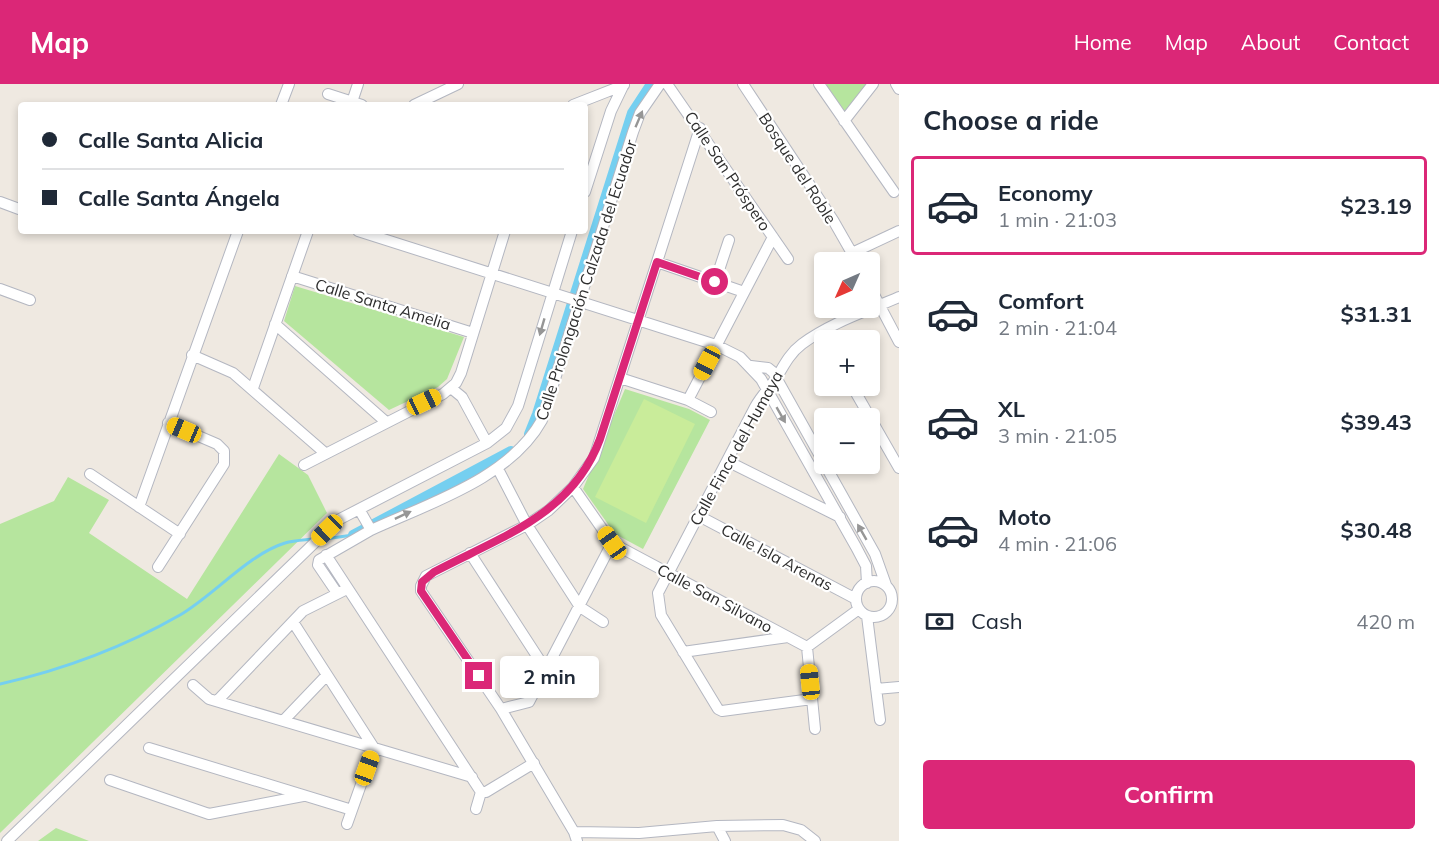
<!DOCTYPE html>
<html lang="en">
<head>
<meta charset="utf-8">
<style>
	:root { --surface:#fff; --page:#f6f6f7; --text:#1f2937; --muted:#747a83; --line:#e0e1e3; --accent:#db2777 }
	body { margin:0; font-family:Mulish,sans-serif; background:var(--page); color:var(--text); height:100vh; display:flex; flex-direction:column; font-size:22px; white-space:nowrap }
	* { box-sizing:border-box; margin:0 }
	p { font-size:20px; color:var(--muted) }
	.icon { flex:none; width:33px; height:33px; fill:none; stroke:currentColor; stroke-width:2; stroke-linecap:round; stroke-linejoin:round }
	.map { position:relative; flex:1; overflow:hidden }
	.details { display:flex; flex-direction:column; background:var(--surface); width:540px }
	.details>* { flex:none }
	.banner { position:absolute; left:18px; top:18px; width:570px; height:132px; border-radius:6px; box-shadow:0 3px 9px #0003; display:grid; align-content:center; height:132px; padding:0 24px; background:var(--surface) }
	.needle { width:39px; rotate:225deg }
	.controls { position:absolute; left:814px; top:168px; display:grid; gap:12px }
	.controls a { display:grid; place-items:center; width:66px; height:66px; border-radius:6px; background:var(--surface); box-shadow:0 3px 9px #0003; font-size:30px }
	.end { position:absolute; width:27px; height:27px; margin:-14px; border:8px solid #db2777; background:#fff; box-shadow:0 0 0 3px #fff }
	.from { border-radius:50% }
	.bubble { position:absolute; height:42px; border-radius:6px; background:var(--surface); box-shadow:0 3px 9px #0003; font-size:20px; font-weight:700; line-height:42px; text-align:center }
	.car { position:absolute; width:18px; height:36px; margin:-18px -9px; border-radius:8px; box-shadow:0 0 4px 2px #0007; background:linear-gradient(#f5c518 24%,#345 0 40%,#f5c518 0 76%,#345 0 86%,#f5c518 0) }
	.banner b { display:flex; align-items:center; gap:21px; height:57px; font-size:22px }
	.banner b+b { border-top:2px solid var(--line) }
	.banner i { width:15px; height:15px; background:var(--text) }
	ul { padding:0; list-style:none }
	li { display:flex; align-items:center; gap:18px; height:99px; margin:0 12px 9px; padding:0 12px; border:3px solid transparent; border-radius:6px }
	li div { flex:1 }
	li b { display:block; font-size:22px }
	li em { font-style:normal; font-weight:700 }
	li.selected { border-color:var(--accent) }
	li>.icon { width:54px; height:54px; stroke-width:1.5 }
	h2 { padding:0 24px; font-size:27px; line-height:72px }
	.pay { display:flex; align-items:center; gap:15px; height:66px; padding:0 24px; font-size:22px }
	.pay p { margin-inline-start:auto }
	.primary-button { display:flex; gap:12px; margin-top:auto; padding:12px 24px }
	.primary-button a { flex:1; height:69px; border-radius:6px; background:var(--accent); color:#fff; font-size:24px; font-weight:700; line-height:69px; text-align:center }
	header { display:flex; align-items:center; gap:36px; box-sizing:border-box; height:84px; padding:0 30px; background:var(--accent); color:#fff }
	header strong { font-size:28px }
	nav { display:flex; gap:33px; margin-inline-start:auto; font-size:21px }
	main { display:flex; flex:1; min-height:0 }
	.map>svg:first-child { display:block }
	.green { fill:#b6e59e }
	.pitch { fill:#c9ec9a }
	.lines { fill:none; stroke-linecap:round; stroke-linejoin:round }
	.stream { stroke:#75cff0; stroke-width:3 }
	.canal { stroke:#75cff0; stroke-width:10 }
	.street-casing { stroke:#b4b7c1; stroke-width:12 }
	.street { stroke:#fff; stroke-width:10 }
	.oneway { fill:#969696 }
	.route { stroke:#db2777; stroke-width:8 }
	.labels { text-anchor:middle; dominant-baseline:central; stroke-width:4.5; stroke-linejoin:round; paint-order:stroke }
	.street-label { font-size:16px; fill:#2e2e2e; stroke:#fff }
</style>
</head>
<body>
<header>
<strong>Map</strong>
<nav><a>Home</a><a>Map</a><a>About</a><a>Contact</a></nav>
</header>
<main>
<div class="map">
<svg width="899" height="757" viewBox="0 0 899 757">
	<rect width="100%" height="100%" fill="#efe9e1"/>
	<path class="green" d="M827,0H867L844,31L825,3Z
		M295,202L464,253L447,295L438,303L389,326L284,237Z
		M625,305L689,325L710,336L643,465L615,450L583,405Z
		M279,370L308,391L327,429L0,749V440L54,417L68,393L109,416L89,449L187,515Z
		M56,744L89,757H38Z"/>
	<path class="pitch" d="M644,315L695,340L646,439L595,413Z"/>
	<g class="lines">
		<path class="stream" d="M325,455L353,451
			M0,600C62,586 124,563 180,531C214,511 249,470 285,459C294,456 304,456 313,455"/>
		<path class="canal" d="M529,350L537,330L632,29L651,0
			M353,451L511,367"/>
		<g class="street-casing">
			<path id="street" d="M667,0L788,175
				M743,0L833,136L857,178
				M819,0L894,108
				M896,0L899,5
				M328,10L362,21
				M352,18L358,0
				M281,21L289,0
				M414,21L458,0
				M573,21L624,1
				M844,37L873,0
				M585,108L611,27L624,0
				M0,118L19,125
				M358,147L716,261L740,273L761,295L856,463L866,482L867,499
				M852,169L899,147
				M657,178L744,208
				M292,192L473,249
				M715,198L729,156
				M870,203L899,258
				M0,205L30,216
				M275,240L386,338
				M192,271L233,289L325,369
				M751,282L768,284L773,288L875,470L886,501
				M620,294L688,316L711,328
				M852,302L899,384
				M253,304L308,147
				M451,304L462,313L487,359
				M688,316L773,153
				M727,377L840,433
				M304,381L443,310L456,299L461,289L505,147
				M498,385L527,441L580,523L603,538
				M90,390L180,450
				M573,403L612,459L807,563L815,645
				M139,423L238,147
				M359,425L371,446C430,419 510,394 542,336L633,48L640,29L660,0
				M697,431L856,515
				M470,469L546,586
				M326,471L481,708L476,725
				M158,483L224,380V367L217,360L168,339
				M856 515a18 18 0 1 1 36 0a18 18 0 1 1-36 0Z
				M337,509L318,481L319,476L371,446
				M867,532L880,636
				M293,538L374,664L347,740
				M807,563L859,525
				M683,568L788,553
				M193,601L209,615L472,693
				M876,605L899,603
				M812,615L722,627L718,625L661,531L658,509L755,323C761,312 770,303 777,293C784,281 790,269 802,260C830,239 867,227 899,213
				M218,616L303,527L347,505
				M501,625L529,618L612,459
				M284,636L327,591
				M149,664L352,726
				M110,696L209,730L303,712
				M481,708H486L534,679
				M717,742L725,757
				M574,748L639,749L717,742L783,741L801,746L815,757
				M7,757L338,436L487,359L506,344L518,322L572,147
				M577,757L574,748L501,625L421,507V502L426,492L527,441L549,426L573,403L594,374L700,44"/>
		</g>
		<use href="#street" class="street"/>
	</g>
	<defs><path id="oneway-solid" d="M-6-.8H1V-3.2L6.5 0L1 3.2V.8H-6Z" transform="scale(1.5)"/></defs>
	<g class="oneway">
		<use href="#oneway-solid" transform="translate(639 35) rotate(-67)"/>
		<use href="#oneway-solid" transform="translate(542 243) rotate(106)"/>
		<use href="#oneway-solid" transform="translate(781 331) rotate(60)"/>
		<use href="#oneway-solid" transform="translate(403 431) rotate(-25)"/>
		<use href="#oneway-solid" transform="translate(862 448) rotate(-120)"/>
	</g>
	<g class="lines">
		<path class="route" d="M479,592L421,507L422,498L434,488C500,453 572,431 600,355L657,178L715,198"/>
	</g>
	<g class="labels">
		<g class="street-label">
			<text transform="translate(798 84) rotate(57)">Bosque del Roble</text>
			<text transform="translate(728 87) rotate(56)">Calle San Próspero</text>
			<text transform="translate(586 196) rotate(-72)">Calle Prolongación Calzada del Ecuador</text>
			<text transform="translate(383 220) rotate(17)">Calle Santa Amelia</text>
			<text transform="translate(736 364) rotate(-61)">Calle Finca del Humaya</text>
			<text transform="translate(777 473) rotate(28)">Calle Isla Arenas</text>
			<text transform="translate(715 514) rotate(28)">Calle San Silvano</text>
		</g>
	</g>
</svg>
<div class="controls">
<a><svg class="needle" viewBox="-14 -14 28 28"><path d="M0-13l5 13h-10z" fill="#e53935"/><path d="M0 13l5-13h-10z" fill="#747a83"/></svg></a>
<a>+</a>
<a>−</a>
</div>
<i class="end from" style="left:715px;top:198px"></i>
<i class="end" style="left:479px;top:592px"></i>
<div class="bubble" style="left:500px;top:572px;width:99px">2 min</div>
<i class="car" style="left:707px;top:279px;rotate:208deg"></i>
<i class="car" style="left:424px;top:318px;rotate:65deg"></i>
<i class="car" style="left:184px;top:346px;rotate:293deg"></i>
<i class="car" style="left:327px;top:446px;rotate:226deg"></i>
<i class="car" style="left:612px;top:459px;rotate:325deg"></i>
<i class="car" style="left:810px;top:598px;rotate:354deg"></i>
<i class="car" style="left:367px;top:684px;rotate:20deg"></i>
<div class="banner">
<b><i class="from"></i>Calle Santa Alicia</b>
<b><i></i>Calle Santa Ángela</b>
</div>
</div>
<section class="details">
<h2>Choose a ride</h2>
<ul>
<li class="selected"><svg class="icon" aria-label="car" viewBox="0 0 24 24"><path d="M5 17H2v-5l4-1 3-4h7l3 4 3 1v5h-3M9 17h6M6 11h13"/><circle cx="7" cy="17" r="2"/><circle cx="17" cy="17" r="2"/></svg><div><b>Economy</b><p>1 min · 21:03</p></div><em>$23.19</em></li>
<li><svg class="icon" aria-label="car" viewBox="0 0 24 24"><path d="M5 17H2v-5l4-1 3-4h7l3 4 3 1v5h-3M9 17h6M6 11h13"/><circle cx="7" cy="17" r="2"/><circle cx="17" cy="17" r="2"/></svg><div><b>Comfort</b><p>2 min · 21:04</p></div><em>$31.31</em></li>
<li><svg class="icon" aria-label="car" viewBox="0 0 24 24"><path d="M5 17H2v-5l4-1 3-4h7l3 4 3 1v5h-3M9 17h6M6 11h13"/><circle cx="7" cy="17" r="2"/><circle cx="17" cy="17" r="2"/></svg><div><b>XL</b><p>3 min · 21:05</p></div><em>$39.43</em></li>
<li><svg class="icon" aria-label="car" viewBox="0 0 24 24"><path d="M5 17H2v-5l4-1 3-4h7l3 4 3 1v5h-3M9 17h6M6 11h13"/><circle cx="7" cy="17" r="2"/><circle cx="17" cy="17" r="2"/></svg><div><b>Moto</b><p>4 min · 21:06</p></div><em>$30.48</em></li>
</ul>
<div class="pay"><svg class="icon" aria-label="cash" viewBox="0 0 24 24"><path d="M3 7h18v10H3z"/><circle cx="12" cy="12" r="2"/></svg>Cash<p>420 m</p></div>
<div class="primary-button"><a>Confirm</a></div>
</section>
</main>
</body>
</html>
